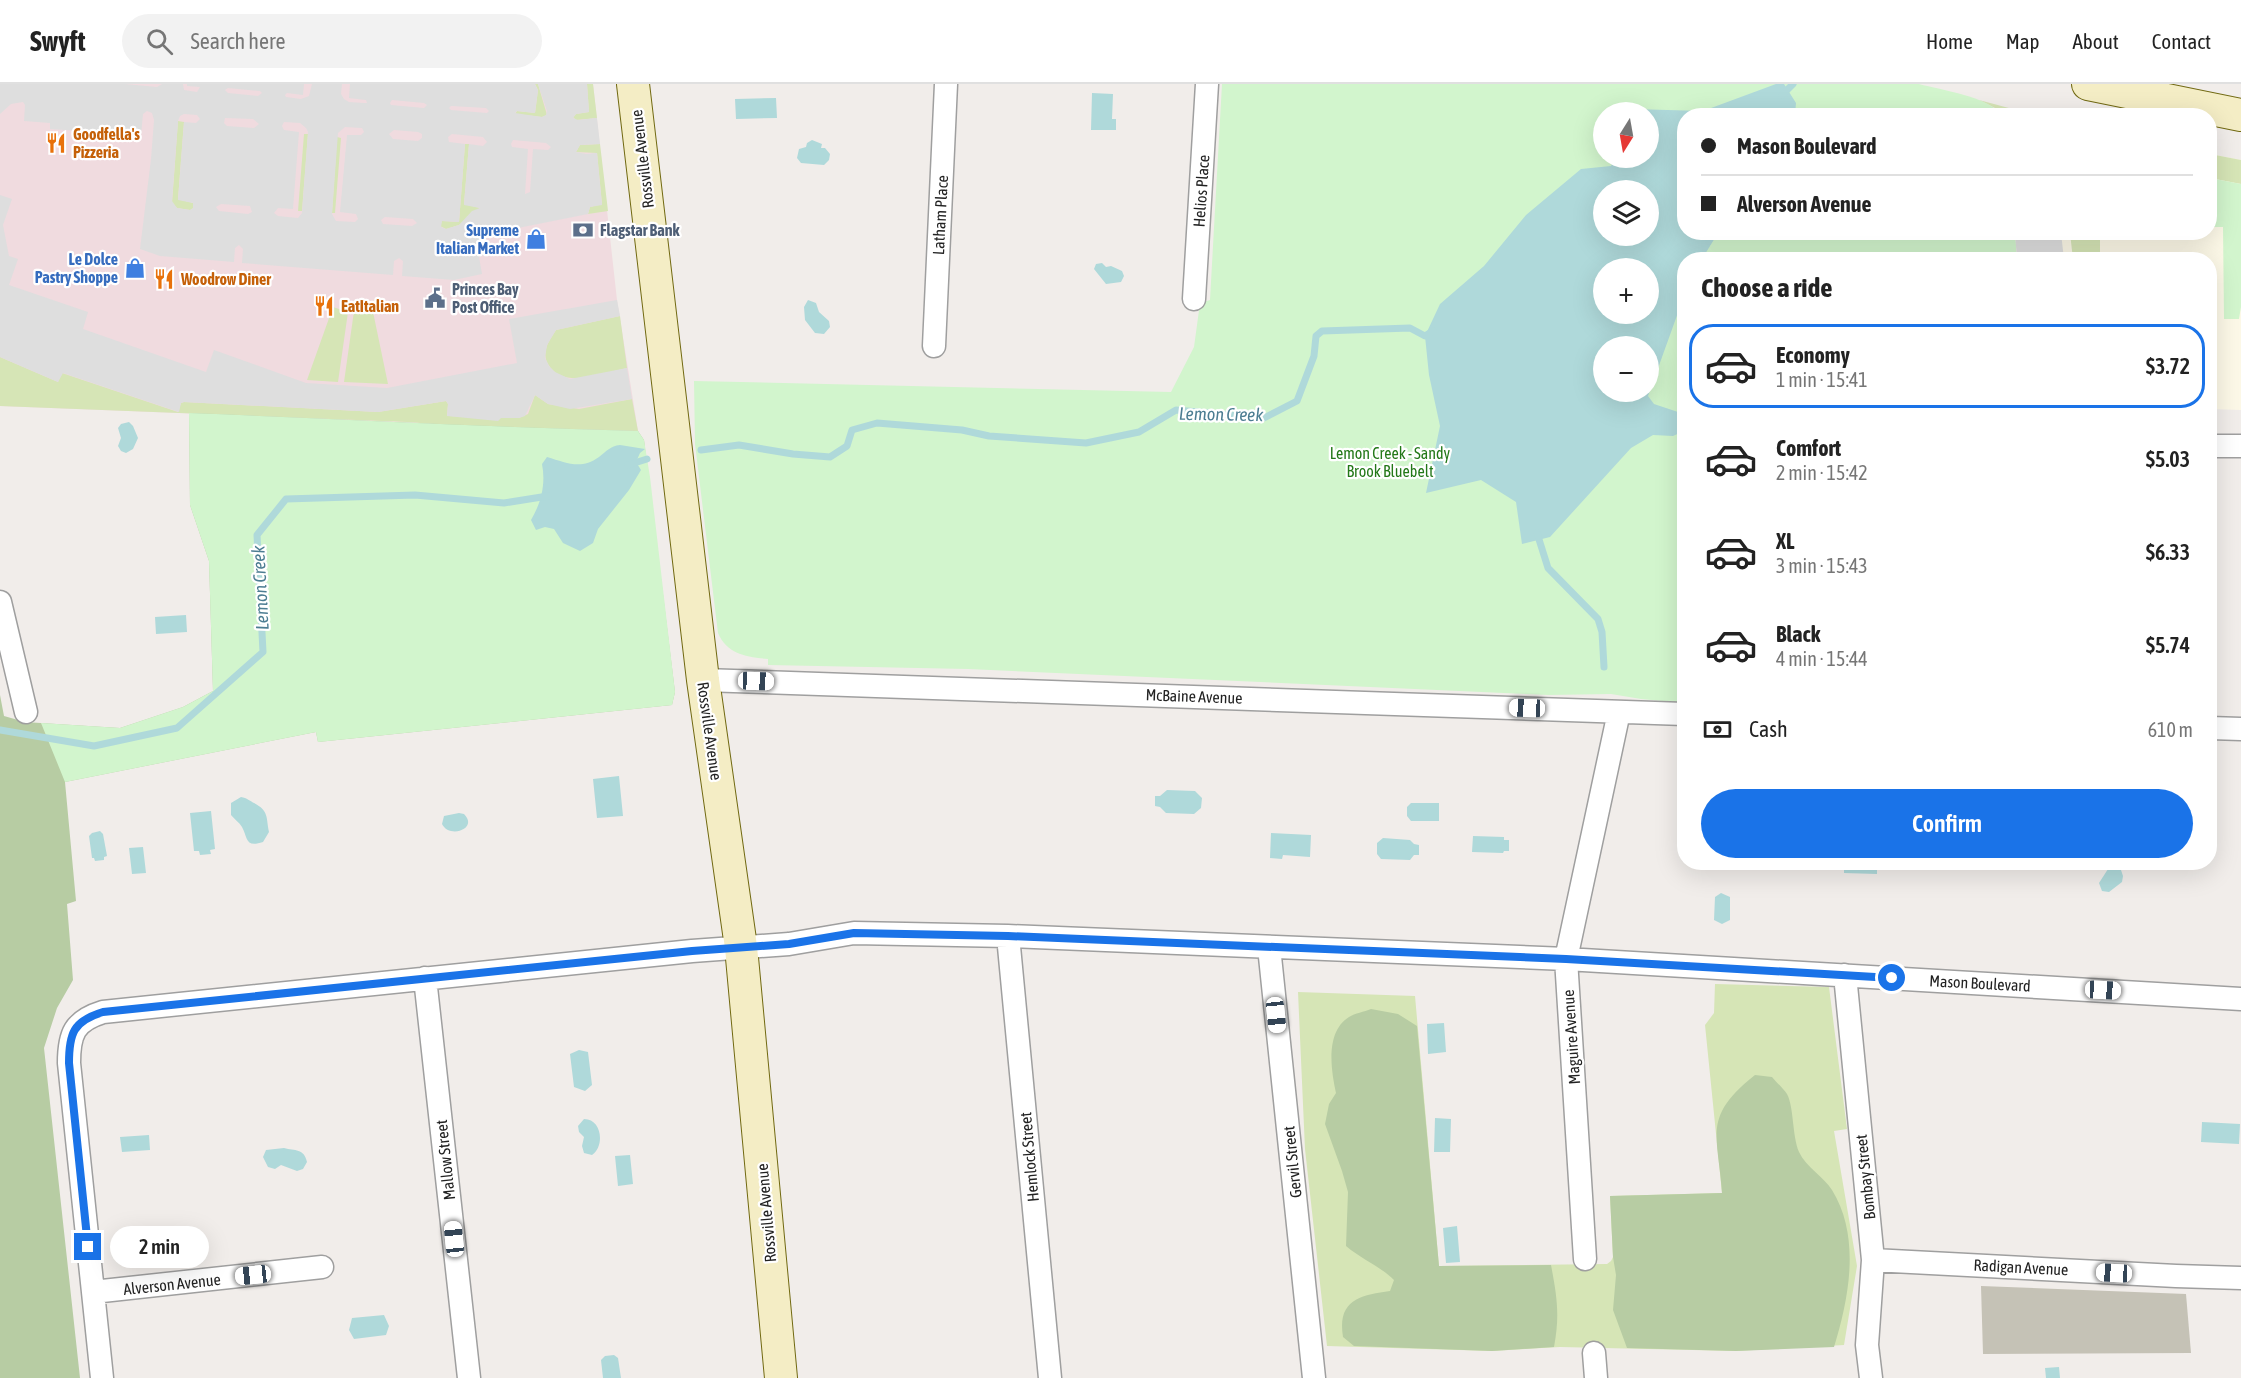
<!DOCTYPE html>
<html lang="en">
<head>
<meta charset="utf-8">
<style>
	:root { --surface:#fff; --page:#f2f2f2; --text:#222; --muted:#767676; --line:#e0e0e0; --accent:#1a73e8 }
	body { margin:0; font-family:"Asap Condensed",sans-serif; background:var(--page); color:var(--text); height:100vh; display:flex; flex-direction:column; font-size:22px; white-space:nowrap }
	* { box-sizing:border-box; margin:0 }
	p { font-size:20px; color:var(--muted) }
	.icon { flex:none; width:33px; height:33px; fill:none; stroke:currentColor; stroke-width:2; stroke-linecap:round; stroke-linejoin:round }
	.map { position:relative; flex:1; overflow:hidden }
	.side { position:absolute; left:1677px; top:168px; width:540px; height:618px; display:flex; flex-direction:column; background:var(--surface); border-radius:24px; box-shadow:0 6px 24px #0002 }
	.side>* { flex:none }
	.hud { position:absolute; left:1677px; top:24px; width:540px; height:132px; border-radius:24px; box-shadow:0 6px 24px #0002; display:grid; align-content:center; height:132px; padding:0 24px; background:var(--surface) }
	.needle { width:39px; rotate:191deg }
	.tools { position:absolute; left:1593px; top:18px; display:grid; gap:12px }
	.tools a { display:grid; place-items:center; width:66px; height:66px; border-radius:50%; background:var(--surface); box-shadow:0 6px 24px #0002; font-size:30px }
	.end { position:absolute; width:27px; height:27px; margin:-14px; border:8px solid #1a73e8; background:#fff; box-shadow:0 0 0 3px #fff }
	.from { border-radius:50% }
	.bubble { position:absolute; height:42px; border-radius:21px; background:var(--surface); box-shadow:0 6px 24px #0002; font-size:20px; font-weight:600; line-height:42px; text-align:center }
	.car { position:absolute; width:18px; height:36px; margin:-18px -9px; border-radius:8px; box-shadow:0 0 4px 2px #0007; background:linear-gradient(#fff 24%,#345 0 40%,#fff 0 76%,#345 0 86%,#fff 0) }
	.hud b { display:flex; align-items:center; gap:21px; height:57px; font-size:22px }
	.hud b+b { border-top:2px solid var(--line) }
	.hud i { width:15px; height:15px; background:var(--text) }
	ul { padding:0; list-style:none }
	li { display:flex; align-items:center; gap:18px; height:84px; margin:0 12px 9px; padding:0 12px; border:3px solid transparent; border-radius:24px }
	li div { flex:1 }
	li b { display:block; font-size:22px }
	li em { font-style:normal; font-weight:600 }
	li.on { border-color:var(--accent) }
	li>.icon { width:54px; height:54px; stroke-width:1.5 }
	h2 { padding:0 24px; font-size:27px; line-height:72px }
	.pay { display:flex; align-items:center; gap:15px; height:66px; padding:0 24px; font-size:22px }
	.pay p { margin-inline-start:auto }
	.action { display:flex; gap:12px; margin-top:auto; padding:12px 24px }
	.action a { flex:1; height:69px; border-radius:36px; background:var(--accent); color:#fff; font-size:24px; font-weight:600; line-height:69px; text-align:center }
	header { display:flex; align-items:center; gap:36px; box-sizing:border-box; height:84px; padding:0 30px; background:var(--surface); border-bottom:2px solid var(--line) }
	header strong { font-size:28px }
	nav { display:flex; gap:33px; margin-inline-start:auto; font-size:21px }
	.search { width:420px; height:54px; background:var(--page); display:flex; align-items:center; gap:15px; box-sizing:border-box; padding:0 21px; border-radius:33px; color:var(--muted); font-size:22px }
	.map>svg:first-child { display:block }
	.commercial { fill:#f0dbdf }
	.education { fill:#fcf8e7 }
	.construction { fill:#c5c2b6 }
	.grass { fill:#d6e5b6 }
	.forest { fill:#b7cca3 }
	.park { fill:#d2f5cd; fill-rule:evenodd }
	.parking { fill:#dedede; fill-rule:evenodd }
	.water { fill:#afd9da; fill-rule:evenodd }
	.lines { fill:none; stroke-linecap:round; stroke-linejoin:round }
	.stream { stroke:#afd9da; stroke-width:7 }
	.street-casing { stroke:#9f9f9f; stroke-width:25 }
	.secondary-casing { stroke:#716911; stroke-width:34 }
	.street { stroke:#fff; stroke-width:22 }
	.secondary { stroke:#f4edc5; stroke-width:32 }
	.route { stroke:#1a73e8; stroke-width:8 }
	.labels { text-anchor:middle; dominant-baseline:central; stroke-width:4.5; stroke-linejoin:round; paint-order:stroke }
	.food-label { font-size:16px; font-weight:bold; fill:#c56008; stroke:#fff; text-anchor:start }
	.street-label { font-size:16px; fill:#222; stroke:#fff }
	.shop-label { font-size:16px; font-weight:bold; fill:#366cbe; stroke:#fff; text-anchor:end }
	.service-label { font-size:16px; font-weight:bold; fill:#4e5e75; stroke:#fff; text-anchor:start }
	.park-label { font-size:16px; fill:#237818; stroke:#fff }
	.water-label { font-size:18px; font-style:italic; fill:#4c7d92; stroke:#fff }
</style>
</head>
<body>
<header>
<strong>Swyft</strong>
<div class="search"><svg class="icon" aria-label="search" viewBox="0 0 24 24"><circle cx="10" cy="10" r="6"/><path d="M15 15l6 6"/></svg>Search here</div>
<nav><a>Home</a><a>Map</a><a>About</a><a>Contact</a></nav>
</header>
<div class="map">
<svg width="2241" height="1294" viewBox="0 0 2241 1294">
	<rect width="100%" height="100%" fill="#f1edea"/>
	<path class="commercial" d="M0,0H593L617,216L638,347L0,322Z"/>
	<path class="education" d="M2210,70L2241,76V326L2210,325V176L2017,175L2015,149L2210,148Z"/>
	<path class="construction" d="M1981,1202L2186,1210L2191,1269L1983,1270Z"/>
	<path class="grass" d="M535,0H538L547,31L542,33L515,30L517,27L535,29L538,6Z
		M587,0H593L597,34L576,36L573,33L576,30L589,28Z
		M1979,16L2020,27L2019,31H2001L1995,24Z
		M178,37L184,38L178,115L193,119L194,124L190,126L177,124L172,119Z
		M304,50H308L302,127H298Z
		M337,53L341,54L335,129H332Z
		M465,60H469L464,120L480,124L459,141L446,145L440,142L442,137L459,138Z
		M600,60L608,127L588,130L590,123L602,120L597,69L576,68L580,61Z
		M2210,70L2241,76V100L2210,94Z
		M2070,149L2100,150V175H2073Z
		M333,223L348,228L338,298L307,296Z
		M372,223L388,300L344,298L354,227Z
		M620,232L627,284C605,288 563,307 548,280C541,268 549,257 556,246Z
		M0,273L58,298L62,289L178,328L181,319L184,318L378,328L446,317L448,320L447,332L519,334L528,330L535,311L548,320L579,325L632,315L638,347L461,342L407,338L0,322Z
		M1715,900L1829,903L1847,1045L1834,1047L1857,1182L1844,1261L1736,1267L1560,1263L1492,1267L1327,1262L1305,1065L1298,908L1415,912L1439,1182L1607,1180L1611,1177L1613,1173L1610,1112L1722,1109L1705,941L1714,929Z"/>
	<path class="forest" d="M189,329C339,335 488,343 638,347L644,356L675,608L672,621L318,658L316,648L65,698L76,817L67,820L73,896L57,924L44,964L80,1294H0V611L4,632L25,638L120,644L183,623L213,607L209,477L190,421Z
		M1371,925L1398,930L1417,942L1439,1182L1551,1181C1557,1213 1560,1231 1554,1263L1492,1267L1354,1262L1343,1253C1337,1216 1360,1211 1390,1207L1394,1196C1380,1182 1361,1175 1346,1162L1348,1108L1342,1087L1325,1040L1329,1020L1336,1009C1331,986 1325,948 1349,933C1355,929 1364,928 1371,925Z
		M1755,991L1772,993C1776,998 1783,1004 1787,1010C1794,1023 1792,1051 1799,1068C1806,1083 1824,1093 1832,1106C1861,1153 1849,1214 1834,1263L1736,1267L1627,1264L1613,1226L1616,1191L1613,1173L1610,1112L1722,1109C1718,1050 1702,1033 1755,991Z"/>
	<path class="park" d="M1222,0H1919C1941,6 1990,13 2001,31L1684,32V148L2015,149L2017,175L1684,176V537L1682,549H1684V619L1641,615L1611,610L1549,611L968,585L768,581V575C746,573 727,570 718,549L695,360L694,297L1171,308L1194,263L1200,219L1210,216ZM1604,28H1648V74H1604ZM1604,106H1648V152H1604ZM1604,184H1648V230H1604ZM1604,262H1648V308H1604Z
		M2210,94L2241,100V223L2239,235H2224L2223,143H2210Z
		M189,329C339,335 488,343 638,347L644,356L650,393L675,608L672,621L318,658L316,648L65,698L41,639L120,644L183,623L213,607L209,477L190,421Z"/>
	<path class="parking" d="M0,0H125L157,3L162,0H183L184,6L197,8L200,3L187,2V0H304L303,11L287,9L285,11L286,13L301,15L309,12L312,0H342L341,10L344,15L349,18L364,19H367L366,16L349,14L350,0H535L538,6L535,29L517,27L515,29L542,33L546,31L547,27L538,0H587L589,28L576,30L573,34L578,36L597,34L600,60L580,61L576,68L586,70L597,69L602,121L590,123L588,130L483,151L486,170L479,173L482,190L454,196L402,192L403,177L399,174L394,177L393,191L242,179L243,165L239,161L235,164L234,178L160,172L140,165L151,75L154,36L152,29L147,27L143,30L141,51L50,45V39L24,37L25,21L23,18L11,20L0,30ZM228,4L260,7L262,9L258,12L228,9L225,6ZM392,16L424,19L427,21L424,24L391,21L390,19ZM451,22L486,24L489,27L487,29L451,26L449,24ZM184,30L197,31L200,35L196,39L184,38L178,116L193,119V124L190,126L177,124L172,117L178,37L180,32ZM225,34L253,35L259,40L254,44L227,42L224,39ZM284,38L300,39L306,44L308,48L302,129L298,134L278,132L274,129L278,124L293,125L299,48L284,46L282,42ZM345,43L362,44L364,48L361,51H347L340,128L356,130L358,135L355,138L336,137L332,130L338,49ZM394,46L418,48L422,50V54L418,57L393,55L389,50ZM452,50L483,53L487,58L483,62L469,60L464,121L480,124L472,127L459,141L446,145L441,143L442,137L459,138L465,60L449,58L448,53ZM513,56L546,59L551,63L548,66L533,65L530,108L525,110L528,65L512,63L511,60ZM221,120L250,122L252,128L248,130L219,127L216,123ZM385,133L413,135L417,139L412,142L383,140L381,136Z
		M0,111L12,115L3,141L9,172L18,175L9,201L88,228L83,245L206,288L214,266L306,299L387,304L517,279L509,235L617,216L620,232L556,246L547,261L545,274L549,282L555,288L570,295L627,284L632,315L570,325L548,320L535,311L525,332L519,334H501L498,337L447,332L448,320L446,317L378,328L184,318L181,319L179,328L63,289L58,298L0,273Z
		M2015,149H2061L2064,175H2017Z"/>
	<path class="water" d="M1776,0H1784L1796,19L1795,31L1684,32V148L1718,149L1702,175L1684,176V212L1648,312L1654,320L1684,330V347L1673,352L1653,351L1631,364L1550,453L1522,460L1516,418L1481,396L1426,409L1440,342L1429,291L1425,252L1440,220L1484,182L1526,131L1581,85L1611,82L1615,74H1648V28H1630L1632,25L1703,27ZM1604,106H1648V152H1604ZM1604,184H1648V230H1604ZM1604,262H1648V308H1604Z
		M1092,9L1113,10L1112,35H1116V46H1091Z
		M776,14L777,34L736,35L735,15Z
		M812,56L822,60L821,64H825L830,70L829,76L824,81L801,79L797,74L799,65L806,63L807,59Z
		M1102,179L1106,183L1111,182L1122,187L1124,192L1121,198L1106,200L1094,185L1096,180Z
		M808,216L816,219L819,228L829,237L830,243L824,250L815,249L805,236L804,223Z
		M129,338L133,342L138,354L133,365L126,369L121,367L118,362L121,354L118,344L121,340Z
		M620,361L645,365L640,369L636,378L641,386L629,406L598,445L593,459L580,467L563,459L554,445L545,443L536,446L531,436C541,419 546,400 542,380L547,373C567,379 581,386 599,373C607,367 610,362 620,361Z
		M186,531L187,548L156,550L155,533Z
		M619,692L623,732L597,734L593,695Z
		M1167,706L1195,707L1202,714L1201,724L1194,730L1166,729L1160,723L1155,722V712H1160Z
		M241,713C247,714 250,717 254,719C269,727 266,733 269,748L263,758C245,764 248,754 242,743C239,738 234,735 231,731V719Z
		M1411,719H1439V737H1411L1407,732V723Z
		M211,727L215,765L210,766L211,770L200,771L199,767H194L190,729Z
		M459,729L464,730C479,745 449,755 442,740L444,732Z
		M100,747L103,750L107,772L104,773V776L95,777L94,774H92L89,752L92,749Z
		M1271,749L1311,751L1310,773L1283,771L1282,775L1270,774Z
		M1473,752L1504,753V756H1509V767H1504L1503,769L1472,768Z
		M1383,754L1410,756L1414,760L1419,761V771H1414L1410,776L1381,775L1377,770V759Z
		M143,763L146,789L132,790L129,764Z
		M1739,779H1769L1761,785L1745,784Z
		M1844,779H1881V786H1877V790L1844,789Z
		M2113,783L2121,786L2123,792L2122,798L2109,808L2102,807L2099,799L2108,785Z
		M1721,809L1730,813V836L1722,840L1714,836L1715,813Z
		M1444,939L1446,968L1428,970L1427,940Z
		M579,966L588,968L592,1001L585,1007L574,1003L570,970Z
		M1435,1034L1451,1035L1450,1068H1434Z
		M584,1035C602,1035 605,1062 592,1071L584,1069L582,1062L584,1053L579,1048L578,1042Z
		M2202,1038L2240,1040L2239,1060L2201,1058Z
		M149,1051L150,1066L122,1068L120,1053Z
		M284,1064C295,1067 304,1064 307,1078L303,1085L297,1087L281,1081L275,1085L268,1083L263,1073L266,1066Z
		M630,1071L633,1100L618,1102L615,1072Z
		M1457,1142L1460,1178L1446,1179L1443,1144Z
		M384,1231L389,1242L386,1251L354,1255L349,1246L352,1234Z
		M614,1271L618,1274L621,1294H603L601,1276L605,1272Z
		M2059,1283L2060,1294H2046L2045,1284Z"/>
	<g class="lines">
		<path class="stream" d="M1782,11L1793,0
			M701,366L739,361L793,370L830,373L847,362L852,346L877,339L962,346L989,352L1086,359L1139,348L1176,326L1264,334L1297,317L1314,272L1316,252L1322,247L1410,244L1425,252L1433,247
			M628,381L647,375
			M1537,449L1548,484L1598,535L1602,548L1604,583
			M0,646L94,662L177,644L263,568L257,451L286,415L415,411L504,419L548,412"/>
		<g class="street-casing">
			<path id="street" d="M1194,215L1207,0
				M934,262L946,0
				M2210,362H2241
				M0,518L26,628
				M703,596L1684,630
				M2210,644L2241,645
				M1008,852L1050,1294
				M1269,863L1314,1294
				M1845,891L1873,1176L1867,1261L1871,1294
				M425,894L469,1294
				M1585,1175L1566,875L1619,628
				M1873,1176L2176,1192L2241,1194
				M93,1208L322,1183
				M1594,1269L1596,1294
				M102,1294L69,979C69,950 74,937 103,928L692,867L789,860L854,849L1008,852L1566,875L2241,915"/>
		</g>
		<g class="secondary-casing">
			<path id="secondary" d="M633,0L703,596L741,863L781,1294
				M2088,0L2241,31"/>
		</g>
		<use href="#street" class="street"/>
		<use href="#secondary" class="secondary"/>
	</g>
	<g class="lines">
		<path class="route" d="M88,1163L69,979C69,950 73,937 103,928L692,867L789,860L854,849L1008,852L1566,875L1892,894"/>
	</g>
	<defs>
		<g id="restaurant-bare" transform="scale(1.62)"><path d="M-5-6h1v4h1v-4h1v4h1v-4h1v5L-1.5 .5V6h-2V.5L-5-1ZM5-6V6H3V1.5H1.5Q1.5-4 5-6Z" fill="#e8710a" stroke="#fff" stroke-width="2.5" paint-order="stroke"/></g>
		<g id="bank-bare" transform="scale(1.62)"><path d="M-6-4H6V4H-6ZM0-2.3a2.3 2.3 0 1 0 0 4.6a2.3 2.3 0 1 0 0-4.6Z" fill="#5c6f8a" stroke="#fff" stroke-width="2.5" paint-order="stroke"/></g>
		<g id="shop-bare" transform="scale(1.62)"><path d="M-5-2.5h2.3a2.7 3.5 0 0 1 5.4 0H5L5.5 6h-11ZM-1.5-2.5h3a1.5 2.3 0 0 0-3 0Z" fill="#3f7fe0" stroke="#fff" stroke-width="2.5" paint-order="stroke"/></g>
		<g id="civic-bare" transform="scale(1.62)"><path d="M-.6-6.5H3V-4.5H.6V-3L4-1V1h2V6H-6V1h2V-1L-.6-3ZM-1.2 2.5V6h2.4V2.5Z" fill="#5c6f8a" stroke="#fff" stroke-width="2.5" paint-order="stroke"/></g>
	</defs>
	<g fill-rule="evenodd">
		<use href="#restaurant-bare" x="56" y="59"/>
		<use href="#bank-bare" x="583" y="146"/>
		<use href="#shop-bare" x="536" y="155"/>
		<use href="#shop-bare" x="135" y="184"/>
		<use href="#restaurant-bare" x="164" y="195"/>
		<use href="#civic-bare" x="435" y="214"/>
		<use href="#restaurant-bare" x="324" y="222"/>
	</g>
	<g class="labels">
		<g class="food-label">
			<text x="73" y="50">Goodfella's<tspan x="73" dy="18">Pizzeria</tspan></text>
			<text x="181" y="195">Woodrow Diner</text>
			<text x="341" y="222">EatItalian</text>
		</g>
		<g class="street-label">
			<text transform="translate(642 75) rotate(-97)">Rossville Avenue</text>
			<text transform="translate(1201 107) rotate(-86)">Helios Place</text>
			<text transform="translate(940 131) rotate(-87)">Latham Place</text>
			<text transform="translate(1194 612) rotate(2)">McBaine Avenue</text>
			<text transform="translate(710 647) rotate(82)">Rossville Avenue</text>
			<text transform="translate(1980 899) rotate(3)">Mason Boulevard</text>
			<text transform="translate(1571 953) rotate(-94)">Maguire Avenue</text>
			<text transform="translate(1029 1073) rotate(-95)">Hemlock Street</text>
			<text transform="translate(445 1076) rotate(-96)">Mallow Street</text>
			<text transform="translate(1292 1078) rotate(-96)">Gervil Street</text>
			<text transform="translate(1865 1093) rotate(-96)">Bombay Street</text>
			<text transform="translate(766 1129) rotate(-95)">Rossville Avenue</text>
			<text transform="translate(2021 1183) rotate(3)">Radigan Avenue</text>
			<text transform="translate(172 1200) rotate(-6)">Alverson Avenue</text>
		</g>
		<g class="shop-label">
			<text x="519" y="146">Supreme<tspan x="519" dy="18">Italian Market</tspan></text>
			<text x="118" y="175">Le Dolce<tspan x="118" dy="18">Pastry Shoppe</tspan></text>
		</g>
		<g class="service-label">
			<text x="600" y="146">Flagstar Bank</text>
			<text x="452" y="205">Princes Bay<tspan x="452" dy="18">Post Office</tspan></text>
		</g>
		<g class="park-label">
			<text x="1390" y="369">Lemon Creek - Sandy<tspan x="1390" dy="18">Brook Bluebelt</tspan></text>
		</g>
		<g class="water-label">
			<text transform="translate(1221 330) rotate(1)">Lemon Creek</text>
			<text transform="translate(260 504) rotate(-93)">Lemon Creek</text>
		</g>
	</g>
</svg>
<div class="tools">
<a><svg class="needle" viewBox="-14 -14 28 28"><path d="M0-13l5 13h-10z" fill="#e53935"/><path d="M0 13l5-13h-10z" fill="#767676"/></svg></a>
<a><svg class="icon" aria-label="layers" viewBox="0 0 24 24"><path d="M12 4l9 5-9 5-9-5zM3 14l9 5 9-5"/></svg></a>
<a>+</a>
<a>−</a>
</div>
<i class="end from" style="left:1892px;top:894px"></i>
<i class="end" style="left:88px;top:1163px"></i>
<div class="bubble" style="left:110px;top:1142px;width:99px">2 min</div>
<i class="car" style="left:756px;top:597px;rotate:92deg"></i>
<i class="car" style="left:1527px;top:624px;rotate:272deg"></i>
<i class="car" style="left:2103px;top:906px;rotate:93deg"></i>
<i class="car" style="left:1276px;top:931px;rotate:174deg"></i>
<i class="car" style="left:454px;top:1155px;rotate:354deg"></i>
<i class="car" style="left:2114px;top:1189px;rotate:273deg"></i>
<i class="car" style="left:253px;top:1191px;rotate:264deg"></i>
<div class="hud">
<b><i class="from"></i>Mason Boulevard</b>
<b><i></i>Alverson Avenue</b>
</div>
<section class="side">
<h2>Choose a ride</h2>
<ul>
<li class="on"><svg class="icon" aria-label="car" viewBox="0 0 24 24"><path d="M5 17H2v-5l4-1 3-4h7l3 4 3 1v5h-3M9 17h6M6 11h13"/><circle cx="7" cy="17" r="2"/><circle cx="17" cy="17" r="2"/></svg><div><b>Economy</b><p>1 min · 15:41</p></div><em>$3.72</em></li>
<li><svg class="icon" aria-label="car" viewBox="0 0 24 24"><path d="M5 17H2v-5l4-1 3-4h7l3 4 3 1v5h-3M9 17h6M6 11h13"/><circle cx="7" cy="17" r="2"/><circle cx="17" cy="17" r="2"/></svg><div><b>Comfort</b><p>2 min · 15:42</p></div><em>$5.03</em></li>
<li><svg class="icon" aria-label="car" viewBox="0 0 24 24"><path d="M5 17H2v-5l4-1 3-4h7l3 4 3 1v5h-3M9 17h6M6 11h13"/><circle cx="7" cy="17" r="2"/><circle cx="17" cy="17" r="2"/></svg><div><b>XL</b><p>3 min · 15:43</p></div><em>$6.33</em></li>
<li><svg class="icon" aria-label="car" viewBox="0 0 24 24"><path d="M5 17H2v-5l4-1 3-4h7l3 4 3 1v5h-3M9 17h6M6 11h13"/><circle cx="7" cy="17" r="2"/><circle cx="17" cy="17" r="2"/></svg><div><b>Black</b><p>4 min · 15:44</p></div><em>$5.74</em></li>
</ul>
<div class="pay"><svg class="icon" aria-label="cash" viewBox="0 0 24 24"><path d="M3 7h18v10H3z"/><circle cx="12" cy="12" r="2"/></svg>Cash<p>610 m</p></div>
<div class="action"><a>Confirm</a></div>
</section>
</div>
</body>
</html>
